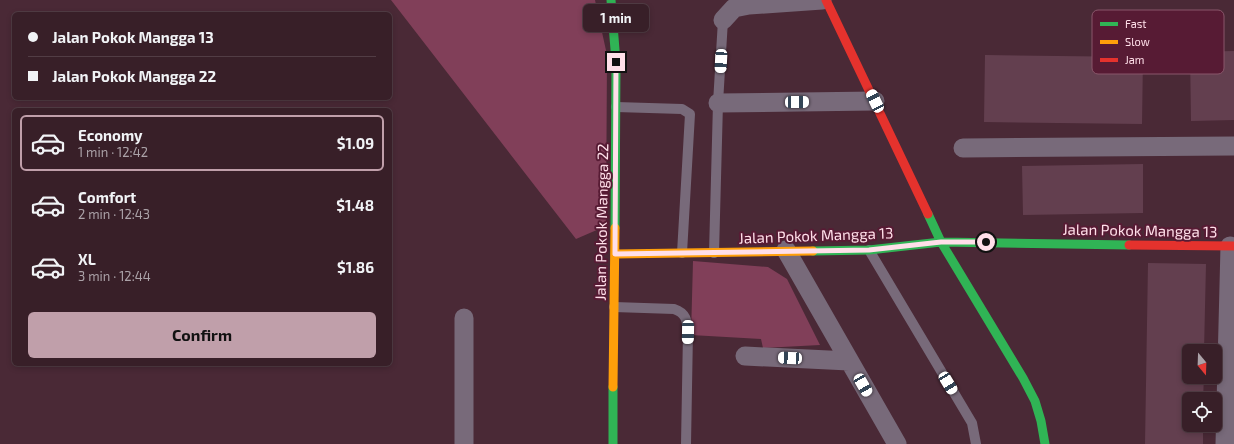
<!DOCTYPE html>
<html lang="en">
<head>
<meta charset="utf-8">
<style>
	:root { --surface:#381f28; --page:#3f2730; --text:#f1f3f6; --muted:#aba2a8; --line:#523d45; --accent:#c09faa }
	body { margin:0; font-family:"Exo 2",sans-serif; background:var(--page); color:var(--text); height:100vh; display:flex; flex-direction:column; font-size:15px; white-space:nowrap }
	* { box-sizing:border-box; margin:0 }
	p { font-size:13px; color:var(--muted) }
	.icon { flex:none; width:22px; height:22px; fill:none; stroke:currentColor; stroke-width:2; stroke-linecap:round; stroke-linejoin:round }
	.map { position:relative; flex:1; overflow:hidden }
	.sheet { position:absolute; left:12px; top:108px; width:380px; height:258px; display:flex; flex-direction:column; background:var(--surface); border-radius:6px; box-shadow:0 2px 6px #0003,0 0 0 1px var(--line) }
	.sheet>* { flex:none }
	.top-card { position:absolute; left:12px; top:12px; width:380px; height:88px; border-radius:6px; box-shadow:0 2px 6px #0003,0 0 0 1px var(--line); display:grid; align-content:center; height:88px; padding:0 16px; background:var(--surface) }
	.needle { width:26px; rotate:161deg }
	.buttons { position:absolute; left:1182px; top:344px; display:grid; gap:8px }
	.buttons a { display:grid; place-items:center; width:40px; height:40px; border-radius:6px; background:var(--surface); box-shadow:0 2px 6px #0003,0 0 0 1px var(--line); font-size:20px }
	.end { position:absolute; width:18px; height:18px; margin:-9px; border:5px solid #ffdfe9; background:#111; box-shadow:0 0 0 2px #111 }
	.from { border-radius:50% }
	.bubble { position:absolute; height:28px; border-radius:6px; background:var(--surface); box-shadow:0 2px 6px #0003,0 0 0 1px var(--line); font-size:13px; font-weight:700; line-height:28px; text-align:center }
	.car { position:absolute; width:12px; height:24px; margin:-12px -6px; border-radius:5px; box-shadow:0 0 3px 1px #0007; background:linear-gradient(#fff 24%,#345 0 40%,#fff 0 76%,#345 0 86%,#fff 0) }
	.top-card b { display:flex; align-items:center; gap:14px; height:38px; font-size:15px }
	.top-card b+b { border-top:1px solid var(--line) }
	.top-card i { width:10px; height:10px; background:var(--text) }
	ul { padding:7px 0 0; list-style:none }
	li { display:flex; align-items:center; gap:12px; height:56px; margin:0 8px 6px; padding:0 8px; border:2px solid transparent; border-radius:6px }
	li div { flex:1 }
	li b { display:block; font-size:15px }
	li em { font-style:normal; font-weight:700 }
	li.active { border-color:var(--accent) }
	li>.icon { width:36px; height:36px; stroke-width:1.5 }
	.cta { display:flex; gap:8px; margin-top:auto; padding:8px 16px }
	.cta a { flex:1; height:46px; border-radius:6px; background:var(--accent); color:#111; font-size:16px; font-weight:700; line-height:46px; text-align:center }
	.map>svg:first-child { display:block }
	.green { fill:#813f59 }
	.building { fill:#633f4f }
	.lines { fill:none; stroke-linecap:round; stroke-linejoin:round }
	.lane { stroke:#786a7a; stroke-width:10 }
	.street { stroke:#786a7a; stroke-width:19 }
	.fast { stroke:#30b455; stroke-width:9 }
	.slow { stroke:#ff9f0a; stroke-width:9 }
	.jam { stroke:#e5322d; stroke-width:9 }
	.route { stroke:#ffdfe9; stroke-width:5 }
	.labels { text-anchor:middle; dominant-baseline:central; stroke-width:4; stroke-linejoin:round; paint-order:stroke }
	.street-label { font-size:15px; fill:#ffdfe9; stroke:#571b34 }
	.key { fill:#571b34; stroke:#89566a; stroke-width:1 }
	.key-label { font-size:11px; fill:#ffdfe9 }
</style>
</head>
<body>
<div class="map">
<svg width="1234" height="444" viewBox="0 0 1234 444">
	<rect width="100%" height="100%" fill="#4a2936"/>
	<path class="green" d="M391,0H595L607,55L606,226L576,239Z
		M693,261L768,267L787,279L820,345L763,348L761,339L691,335Z"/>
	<path class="building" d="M1234,51V120L1191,121L1190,52Z
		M985,55L1143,57L1142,124L984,122Z
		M1143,164V213L1023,215L1022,166Z
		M1148,263L1206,264L1204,351H1189V377H1204L1203,399H1189V425H1203V444H1145Z"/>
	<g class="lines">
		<path class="lane" d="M616,107L682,109L690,114L682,253
			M869,250L972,423L976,444
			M714,253L718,103L723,20
			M614,307L674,309C686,313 687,320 688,332L686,444"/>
		<path class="street" d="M723,20L734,8L749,5L822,0
			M718,103L875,101
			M963,148L1234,146
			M786,250L897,444
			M464,318V444
			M745,356L849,361
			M1225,444L1230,246"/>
		<path class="fast" d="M611,0L616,62L615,228
			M928,214L941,242L1023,378L1035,401L1041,421L1045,444
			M813,251L869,250L941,242L1129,245
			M613,444V387"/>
		<path class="slow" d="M615,254L813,251
			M613,387L615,228"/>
		<path class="jam" d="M826,0L928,214
			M1129,245L1234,246"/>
	</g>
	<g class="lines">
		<path class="route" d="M616,62L615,254L869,250L941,242H986"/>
	</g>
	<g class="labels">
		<g class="street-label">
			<text transform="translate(601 222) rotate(-89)">Jalan Pokok Mangga 22</text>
			<text transform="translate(1140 230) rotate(1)">Jalan Pokok Mangga 13</text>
			<text transform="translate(816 235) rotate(-2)">Jalan Pokok Mangga 13</text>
		</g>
	</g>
	<rect x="1092" y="10" width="132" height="64" rx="6" class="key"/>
	<rect x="1100" y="22" width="18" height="4" fill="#30b455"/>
	<rect x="1100" y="40" width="18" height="4" fill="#ff9f0a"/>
	<rect x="1100" y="58" width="18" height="4" fill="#e5322d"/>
	<g class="key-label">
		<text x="1125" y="28">Fast</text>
		<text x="1125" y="46">Slow</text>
		<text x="1125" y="64">Jam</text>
	</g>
</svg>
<div class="buttons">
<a><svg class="needle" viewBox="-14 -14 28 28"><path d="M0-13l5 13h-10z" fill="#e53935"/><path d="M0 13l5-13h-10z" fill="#aba2a8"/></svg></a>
<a><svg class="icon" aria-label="locate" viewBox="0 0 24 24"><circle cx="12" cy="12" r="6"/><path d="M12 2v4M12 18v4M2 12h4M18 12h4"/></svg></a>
</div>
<i class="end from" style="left:986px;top:242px"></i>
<i class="end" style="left:616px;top:62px"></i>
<div class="bubble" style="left:583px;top:4px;width:66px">1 min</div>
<i class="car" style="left:721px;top:61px;rotate:183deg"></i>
<i class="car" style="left:875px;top:101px;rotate:334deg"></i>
<i class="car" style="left:797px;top:102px;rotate:89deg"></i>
<i class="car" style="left:688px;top:332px;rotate:181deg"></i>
<i class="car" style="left:790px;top:358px;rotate:273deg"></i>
<i class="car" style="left:948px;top:383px;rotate:149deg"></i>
<i class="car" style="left:863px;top:385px;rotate:150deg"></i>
<div class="top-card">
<b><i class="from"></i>Jalan Pokok Mangga 13</b>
<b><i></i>Jalan Pokok Mangga 22</b>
</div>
<section class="sheet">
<ul>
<li class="active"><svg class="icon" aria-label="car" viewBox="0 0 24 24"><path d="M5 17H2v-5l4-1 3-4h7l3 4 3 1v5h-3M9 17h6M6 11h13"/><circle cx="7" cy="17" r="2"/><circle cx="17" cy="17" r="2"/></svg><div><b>Economy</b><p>1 min · 12:42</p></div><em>$1.09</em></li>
<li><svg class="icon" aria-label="car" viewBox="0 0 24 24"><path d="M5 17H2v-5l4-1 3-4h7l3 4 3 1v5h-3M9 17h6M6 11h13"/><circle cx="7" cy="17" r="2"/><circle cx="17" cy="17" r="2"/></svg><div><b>Comfort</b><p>2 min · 12:43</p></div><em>$1.48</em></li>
<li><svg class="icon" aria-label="car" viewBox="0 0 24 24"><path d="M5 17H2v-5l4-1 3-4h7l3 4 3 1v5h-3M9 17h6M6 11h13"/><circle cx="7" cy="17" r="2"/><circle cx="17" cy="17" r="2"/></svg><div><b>XL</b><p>3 min · 12:44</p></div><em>$1.86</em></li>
</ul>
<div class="cta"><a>Confirm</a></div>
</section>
</div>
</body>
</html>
